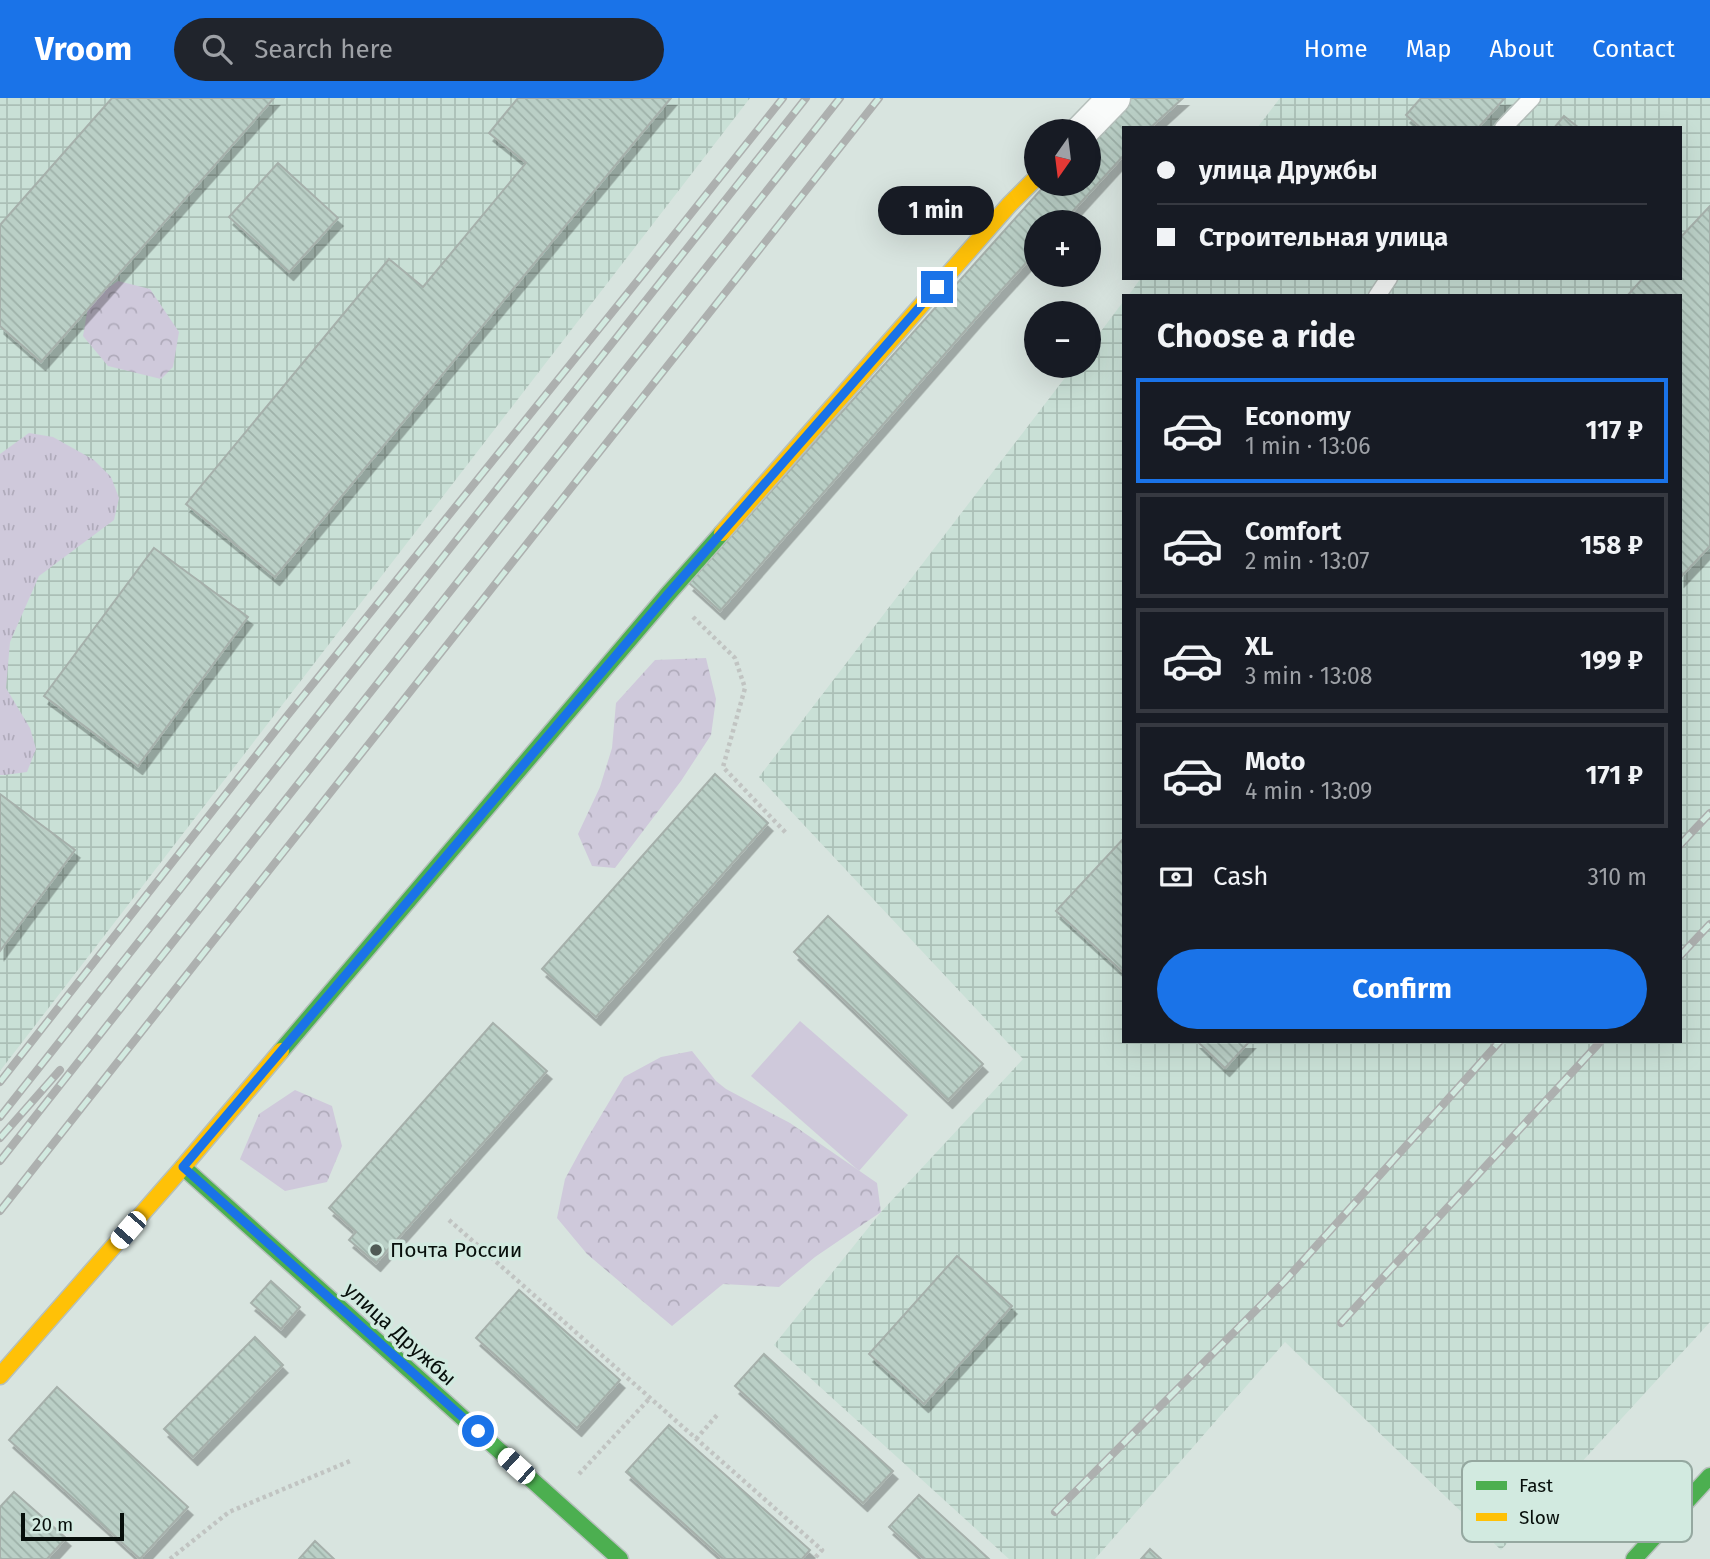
<!DOCTYPE html>
<html lang="en">
<head>
<meta charset="utf-8">
<style>
	:root { --surface:#171b24; --page:#20242c; --text:#f1f3f6; --muted:#9ea1a6; --line:#363941; --accent:#1a73e8 }
	body { margin:0; font-family:"Fira Sans",sans-serif; background:var(--page); color:var(--text); height:100vh; display:flex; flex-direction:column; font-size:26px; white-space:nowrap }
	* { box-sizing:border-box; margin:0 }
	p { font-size:23px; color:var(--muted) }
	.icon { flex:none; width:38px; height:38px; fill:none; stroke:currentColor; stroke-width:2; stroke-linecap:round; stroke-linejoin:round }
	.map { position:relative; flex:1; overflow:hidden }
	.drawer { position:absolute; left:1122px; top:196px; width:560px; height:749px; display:flex; flex-direction:column; background:var(--surface); border-radius:0px; box-shadow:0 7px 28px #0002 }
	.drawer>* { flex:none }
	.banner { position:absolute; left:1122px; top:28px; width:560px; height:154px; border-radius:0px; box-shadow:0 7px 28px #0002; display:grid; align-content:center; height:154px; padding:0 35px; background:var(--surface) }
	.needle { width:46px; rotate:194deg }
	.fabs { position:absolute; left:1024px; top:21px; display:grid; gap:14px }
	.fabs a { display:grid; place-items:center; width:77px; height:77px; border-radius:50%; background:var(--surface); box-shadow:0 7px 28px #0002; font-size:35px }
	.scale { position:absolute; left:21px; bottom:18px; width:103px; box-sizing:border-box; padding-left:7px; border:4px solid #070f0b; border-top:0; font-size:19px; line-height:24px; white-space:nowrap; color:#070f0b; -webkit-text-stroke:5px #d2eae0; paint-order:stroke }
	.end { position:absolute; width:32px; height:32px; margin:-16px; border:9px solid #1a73e8; background:#fff; box-shadow:0 0 0 4px #fff }
	.from { border-radius:50% }
	.bubble { position:absolute; height:49px; border-radius:24px; background:var(--surface); box-shadow:0 7px 28px #0002; font-size:23px; font-weight:700; line-height:49px; text-align:center }
	.car { position:absolute; width:21px; height:42px; margin:-21px -10px; border-radius:9px; box-shadow:0 0 5px 2px #0007; background:linear-gradient(#fff 24%,#345 0 40%,#fff 0 76%,#345 0 86%,#fff 0) }
	.banner b { display:flex; align-items:center; gap:24px; height:66px; font-size:26px }
	.banner b+b { border-top:2px solid var(--line) }
	.banner i { width:18px; height:18px; background:var(--text) }
	ul { padding:0; list-style:none }
	li { display:flex; align-items:center; gap:21px; height:105px; margin:0 14px 10px; padding:0 21px; border:4px solid var(--line); border-radius:0px }
	li div { flex:1 }
	li b { display:block; font-size:26px }
	li em { font-style:normal; font-weight:700 }
	li.current { border-color:var(--accent) }
	li>.icon { width:63px; height:63px; stroke-width:1.5 }
	h2 { padding:0 35px; font-size:32px; line-height:84px }
	.pay { display:flex; align-items:center; gap:18px; height:77px; padding:0 35px; font-size:26px }
	.pay p { margin-inline-start:auto }
	.primary-button { display:flex; gap:14px; margin-top:auto; padding:14px 35px }
	.primary-button a { flex:1; height:80px; border-radius:42px; background:var(--accent); color:#fff; font-size:28px; font-weight:700; line-height:80px; text-align:center }
	header { display:flex; align-items:center; gap:42px; box-sizing:border-box; height:98px; padding:0 35px; background:var(--accent); color:#fff }
	header strong { font-size:33px }
	nav { display:flex; gap:38px; margin-inline-start:auto; font-size:24px }
	.search { width:490px; height:63px; background:var(--page); display:flex; align-items:center; gap:18px; box-sizing:border-box; padding:0 24px; border-radius:38px; color:var(--muted); font-size:26px }
	.map>svg:first-child { display:block }
	.industrial { fill:url(#industrial-grid) }
	.grass { fill:url(#grass-tufts) }
	.forest { fill:url(#forest-crowns) }
	.pitch { fill:#cfc9db }
	.building { fill:url(#building-back-hatch); stroke:#a6b0ab; stroke-width:2; filter:url(#shadow) }
	.lines { fill:none; stroke-linecap:round; stroke-linejoin:round }
	.lane-casing { stroke:#b6c0bc; stroke-width:19 }
	.street-casing { stroke:#b6c0bc; stroke-width:35 }
	.fast-casing { stroke:#b6c0bc; stroke-width:19 }
	.slow-casing { stroke:#b6c0bc; stroke-width:19 }
	.path { stroke:#c1c4c2; stroke-width:4.5; stroke-dasharray:3.5 3.5; stroke-linecap:butt }
	.lane { stroke:#f9fbfa; stroke-width:16 }
	.street { stroke:#f9fbfa; stroke-width:32 }
	.fast { stroke:#4caf50; stroke-width:16 }
	.slow { stroke:#ffc107; stroke-width:16 }
	.rail-casing { stroke:#adb0af; stroke-width:8 }
	.rail { stroke:#d2eae0; stroke-width:5; stroke-dasharray:16; stroke-linecap:butt }
	.route { stroke:#1a73e8; stroke-width:9 }
	.poi-dot { fill:#505a55; stroke:#d2eae0; stroke-width:2.5 }
	.labels { text-anchor:middle; dominant-baseline:central; stroke-width:7; stroke-linejoin:round; paint-order:stroke }
	.poi-label { font-size:21px; fill:#070f0b; stroke:#d2eae0; text-anchor:start }
	.street-label { font-size:21px; fill:#070f0b; stroke:#d2eae0 }
	.key { fill:#d2eae0; stroke:#95a8a0; stroke-width:2 }
	.key-label { font-size:19px; fill:#070f0b }
</style>
</head>
<body>
<header>
<strong>Vroom</strong>
<div class="search"><svg class="icon" aria-label="search" viewBox="0 0 24 24"><circle cx="10" cy="10" r="6"/><path d="M15 15l6 6"/></svg>Search here</div>
<nav><a>Home</a><a>Map</a><a>About</a><a>Contact</a></nav>
</header>
<div class="map">
<svg width="1710" height="1461" viewBox="0 0 1710 1461">
	<defs>
		<pattern id="industrial-grid" width="8" height="8" patternUnits="userSpaceOnUse" patternTransform="scale(1.75)"><rect width="8" height="8" fill="#c9e0d6"/><path d="M0 4h8M4 0v8" fill="none" stroke="#abbfb6"/></pattern>
		<pattern id="grass-tufts" width="24" height="20" patternUnits="userSpaceOnUse" patternTransform="scale(1.75)"><rect width="24" height="20" fill="#cfc9db"/><path d="M3 7l-1-3M5 7V3M7 7l1-3M15 17l-1-3M17 17v-4M19 17l1-3" fill="none" stroke="#b0abbb"/></pattern>
		<pattern id="forest-crowns" width="20" height="18" patternUnits="userSpaceOnUse" patternTransform="scale(1.75)"><rect width="20" height="18" fill="#cfc9db"/><path d="M2 6a3 3 0 1 1 6 0M12 15a3 3 0 1 1 6 0" fill="none" stroke="#b0abbb"/></pattern>
		<pattern id="building-back-hatch" width="6" height="6" patternUnits="userSpaceOnUse" patternTransform="scale(1.75)"><rect width="6" height="6" fill="#bacfc6"/><path d="M-1 5l2 2M0 0l6 6M5-1l2 2" fill="none" stroke="#9eb1a9"/></pattern>
		<filter id="shadow"><feDropShadow dx="4.5" dy="8" stdDeviation="0" flood-color="#0004"/></filter>
	</defs>
	<rect width="100%" height="100%" fill="#d8e4df"/>
	<path class="industrial" d="M0,0H750L0,973Z
		M1280,0H1710V1224L1501,1452L1285,1244L1095,1461H1009L774,1247L881,1114L1023,961L759,679L1074,268H1088L1089,249L1123,204L1124,943H1680V198H1128L1141,180H1680V30H1257Z"/>
	<path class="grass" d="M29,335L53,339L94,362L111,379L119,400L114,422L39,478L10,544L6,590L30,630L36,651L27,674L4,677H0V356Z"/>
	<path class="forest" d="M118,183L150,191L179,234L173,269L161,281L108,268L83,238L89,203Z
		M706,560L716,601L711,637L681,683L615,770L592,768L578,736L600,689L612,650L616,605L655,562Z
		M692,953L716,983L726,991L790,1025L877,1085L881,1114L815,1159L779,1189L723,1186L672,1228L587,1156L557,1120L565,1081L585,1044L624,979L661,959Z
		M295,992L332,1008L342,1048L327,1084L285,1093L240,1061L259,1016Z"/>
	<path class="pitch" d="M800,923L908,1017L859,1073L751,978Z"/>
	<path class="building" d="M112,0H274L41,264L0,228V127Z
		M518,0H671L275,479L186,406L389,161L423,189L526,65L489,35Z
		M1124,0H1183L1150,30H1124V57L1063,124H1036V154L978,218L720,513L689,485L1046,86H1088V39Z
		M1421,0H1505L1478,30H1421L1406,17Z
		M1564,18L1579,30H1554Z
		M278,65L338,120L289,174L229,119Z
		M1710,108V448L1680,480V198H1627L1643,180H1680V140Z
		M154,450L248,519L138,668L44,598Z
		M715,676L768,725L596,919L542,871Z
		M0,696L75,752L0,853Z
		M1124,740V875L1056,813Z
		M828,818L983,966L948,1002L794,854Z
		M493,925L547,973L376,1165L349,1142L356,1134L329,1110Z
		M1197,943H1250L1225,970Z
		M957,1158L1012,1208L924,1306L869,1256Z
		M271,1183L300,1209L281,1231L251,1205Z
		M519,1192L620,1282L577,1330L476,1240Z
		M255,1239L283,1267L193,1359L164,1331Z
		M764,1256L893,1373L863,1405L735,1288Z
		M57,1289L188,1409L140,1461L9,1342Z
		M669,1327L810,1452L802,1461H723L626,1374Z
		M14,1394L66,1440L47,1461H0V1409Z
		M919,1397L989,1461H924L889,1429Z
		M315,1443L334,1461H299Z
		M1150,1451L1161,1461H1141Z"/>
	<g class="lines">
		<g class="lane-casing">
			<path id="lane" d="M1503,30L1532,0
				M1377,198L1389,180"/>
		</g>
		<g class="street-casing">
			<path id="street" d="M1082,33L1114,0"/>
		</g>
		<g class="fast-casing">
			<path id="fast" d="M281,953L668,496L722,435
				M183,1069L620,1461
				M1634,1461L1710,1378"/>
		</g>
		<g class="slow-casing">
			<path id="slow" d="M722,435L1009,107L1036,80
				M0,1278L183,1069L281,953"/>
		</g>
		<path class="path" d="M693,519L735,560L745,590L723,669L787,736
			M449,1122L822,1452L814,1461
			M696,1341L718,1316
			M579,1376L650,1300
			M170,1461L229,1414L350,1363"/>
		<use href="#lane" class="lane"/>
		<use href="#street" class="street"/>
		<use href="#fast" class="fast"/>
		<use href="#slow" class="slow"/>
		<g class="rail-casing">
			<path id="rail" d="M1680,747L1710,715
				M1680,858L1710,826
				M0,984L287,618L639,181L783,0
				M0,1019L806,0
				M0,1040L60,972
				M0,1063L840,0
				M0,1113L879,0
				M1341,1225L1601,943
				M1055,1414L1284,1184L1500,943"/>
		</g>
		<use href="#rail" class="rail"/>
	</g>
	<g class="lines">
		<path class="route" d="M478,1333L183,1069L668,496L937,189"/>
	</g>
	<circle class="poi-dot" cx="376" cy="1152" r="7"/>
	<g class="labels">
		<g class="poi-label">
			<text x="390" y="1152">Почта России</text>
		</g>
		<g class="street-label">
			<text transform="translate(400 1236) rotate(42)">улица Дружбы</text>
		</g>
	</g>
	<rect x="1462" y="1363" width="230" height="81" rx="10" class="key"/>
	<rect x="1476" y="1383" width="31" height="9" fill="#4caf50"/>
	<rect x="1476" y="1415" width="31" height="8" fill="#ffc107"/>
	<g class="key-label">
		<text x="1519" y="1394">Fast</text>
		<text x="1519" y="1426">Slow</text>
	</g>
</svg>
<div class="fabs">
<a><svg class="needle" viewBox="-14 -14 28 28"><path d="M0-13l5 13h-10z" fill="#e53935"/><path d="M0 13l5-13h-10z" fill="#9ea1a6"/></svg></a>
<a>+</a>
<a>−</a>
</div>
<div class="scale">20 m</div>
<i class="end from" style="left:478px;top:1333px"></i>
<i class="end" style="left:937px;top:189px"></i>
<div class="bubble" style="left:878px;top:88px;width:116px">1 min</div>
<i class="car" style="left:128px;top:1132px;rotate:221deg"></i>
<i class="car" style="left:516px;top:1368px;rotate:312deg"></i>
<div class="banner">
<b><i class="from"></i>улица Дружбы</b>
<b><i></i>Строительная улица</b>
</div>
<section class="drawer">
<h2>Choose a ride</h2>
<ul>
<li class="current"><svg class="icon" aria-label="car" viewBox="0 0 24 24"><path d="M5 17H2v-5l4-1 3-4h7l3 4 3 1v5h-3M9 17h6M6 11h13"/><circle cx="7" cy="17" r="2"/><circle cx="17" cy="17" r="2"/></svg><div><b>Economy</b><p>1 min · 13:06</p></div><em>117 ₽</em></li>
<li><svg class="icon" aria-label="car" viewBox="0 0 24 24"><path d="M5 17H2v-5l4-1 3-4h7l3 4 3 1v5h-3M9 17h6M6 11h13"/><circle cx="7" cy="17" r="2"/><circle cx="17" cy="17" r="2"/></svg><div><b>Comfort</b><p>2 min · 13:07</p></div><em>158 ₽</em></li>
<li><svg class="icon" aria-label="car" viewBox="0 0 24 24"><path d="M5 17H2v-5l4-1 3-4h7l3 4 3 1v5h-3M9 17h6M6 11h13"/><circle cx="7" cy="17" r="2"/><circle cx="17" cy="17" r="2"/></svg><div><b>XL</b><p>3 min · 13:08</p></div><em>199 ₽</em></li>
<li><svg class="icon" aria-label="car" viewBox="0 0 24 24"><path d="M5 17H2v-5l4-1 3-4h7l3 4 3 1v5h-3M9 17h6M6 11h13"/><circle cx="7" cy="17" r="2"/><circle cx="17" cy="17" r="2"/></svg><div><b>Moto</b><p>4 min · 13:09</p></div><em>171 ₽</em></li>
</ul>
<div class="pay"><svg class="icon" aria-label="cash" viewBox="0 0 24 24"><path d="M3 7h18v10H3z"/><circle cx="12" cy="12" r="2"/></svg>Cash<p>310 m</p></div>
<div class="primary-button"><a>Confirm</a></div>
</section>
</div>
</body>
</html>
